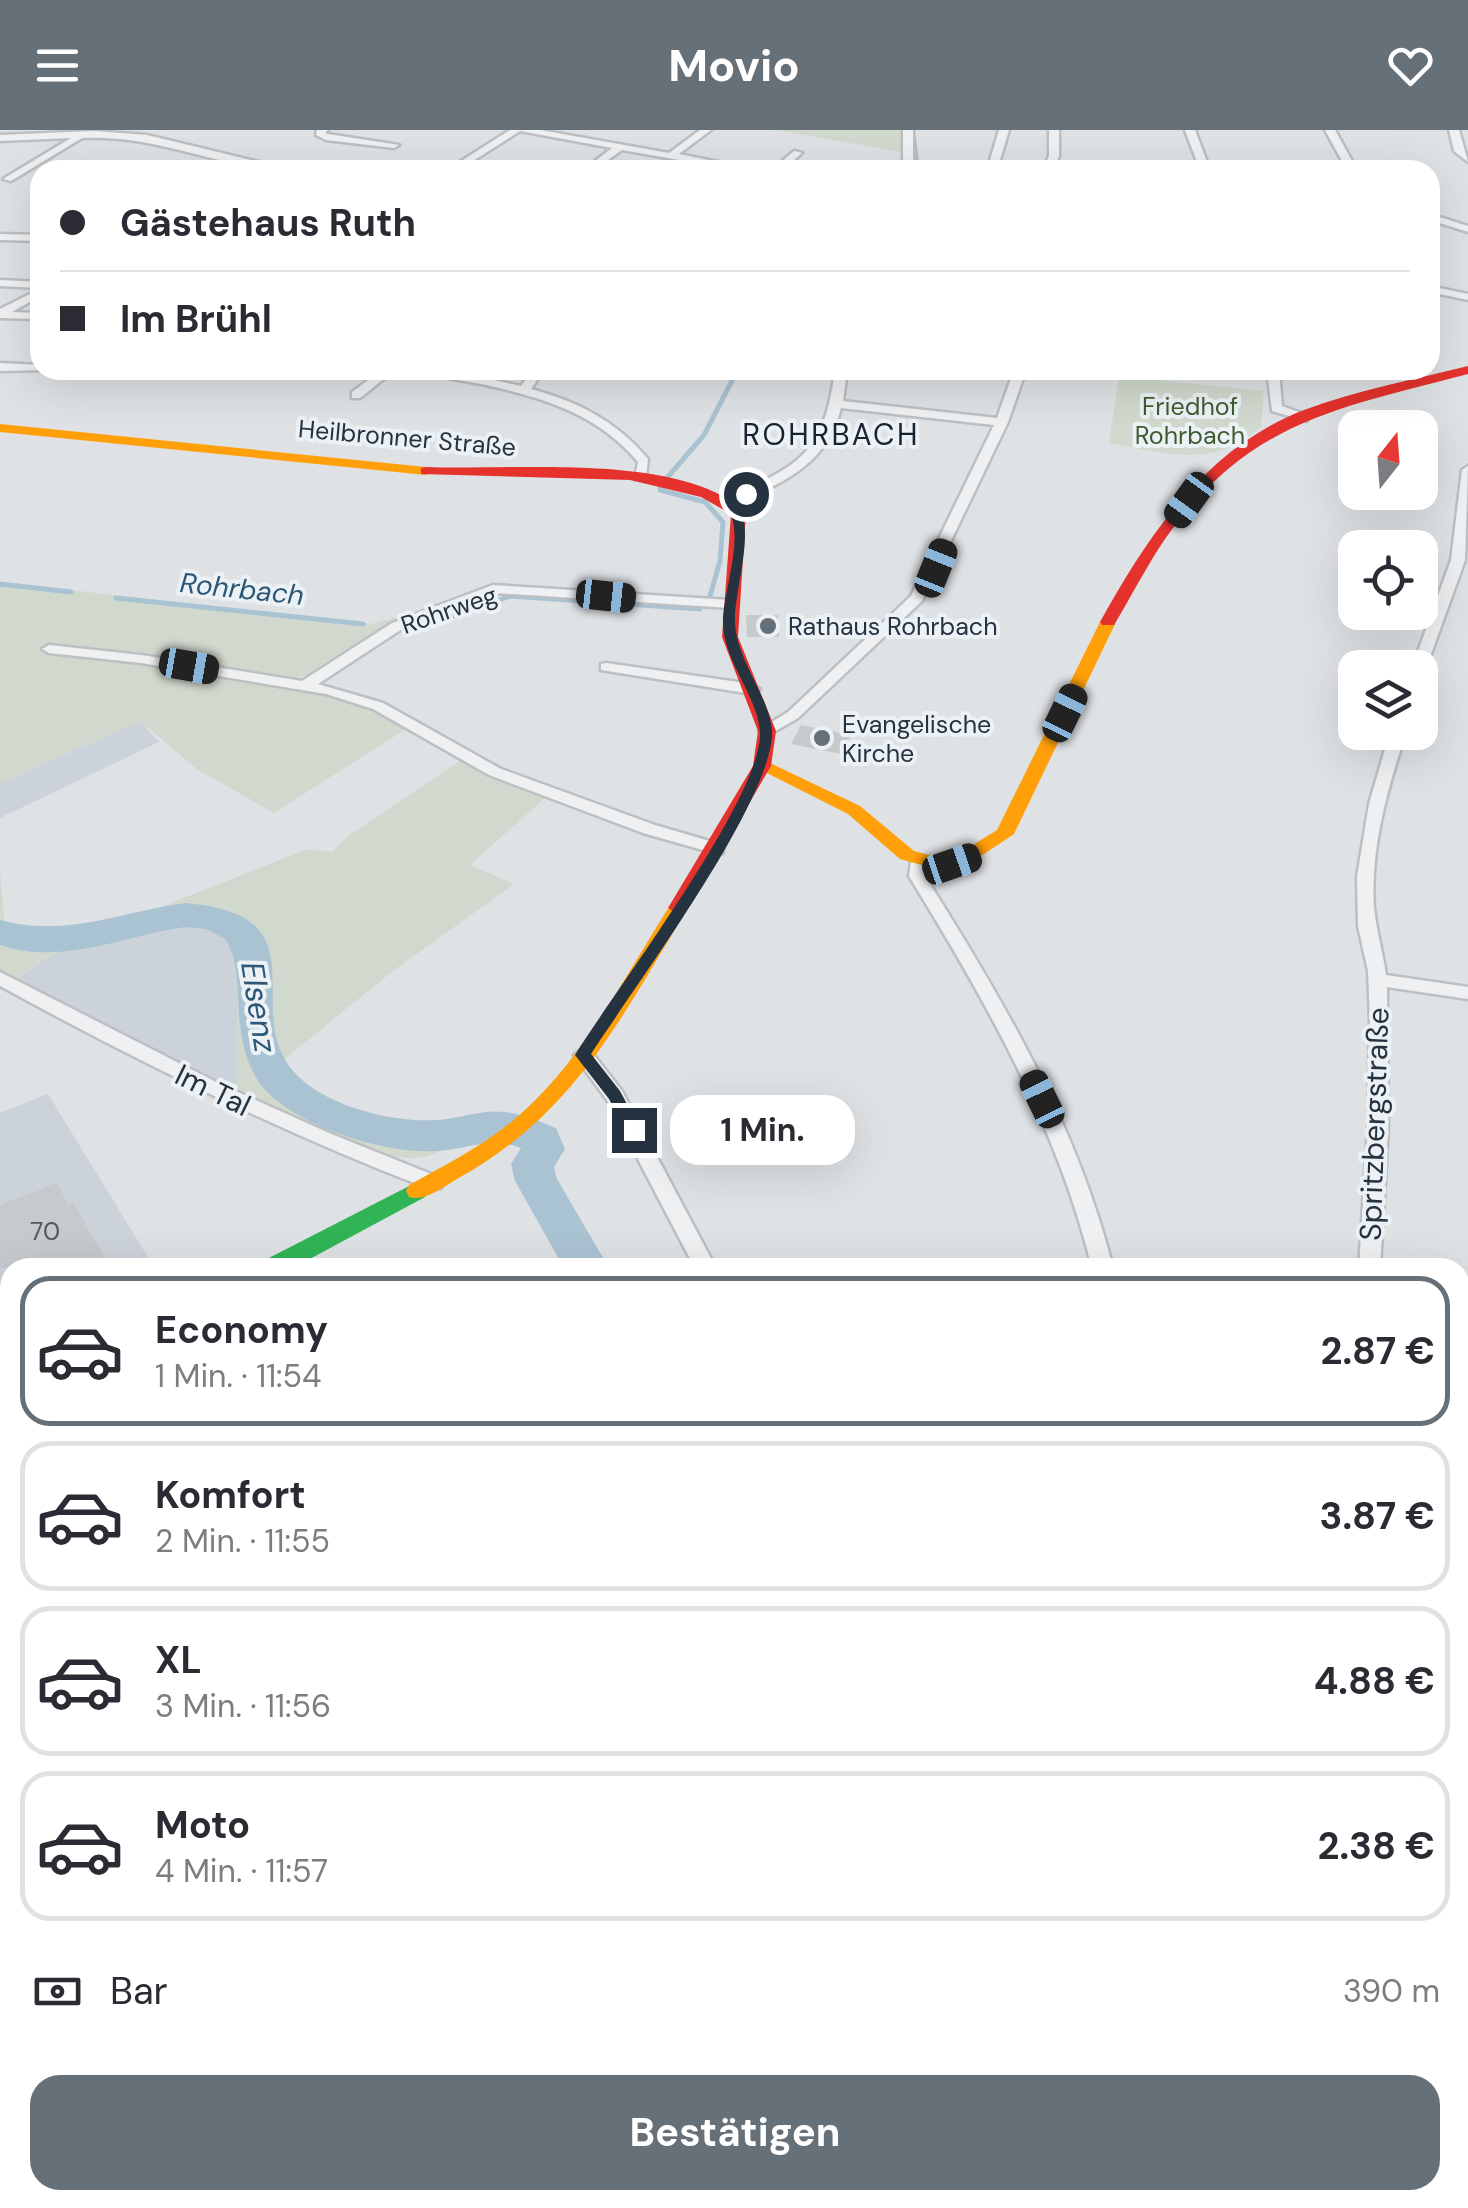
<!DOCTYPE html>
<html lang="de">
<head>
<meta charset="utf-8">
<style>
	:root { --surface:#fff; --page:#f2f2f3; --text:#2b2b33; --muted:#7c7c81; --line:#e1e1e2; --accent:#667079 }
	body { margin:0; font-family:"DM Sans",sans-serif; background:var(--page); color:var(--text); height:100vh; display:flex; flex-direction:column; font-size:38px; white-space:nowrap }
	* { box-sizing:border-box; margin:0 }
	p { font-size:32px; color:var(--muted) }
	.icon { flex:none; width:55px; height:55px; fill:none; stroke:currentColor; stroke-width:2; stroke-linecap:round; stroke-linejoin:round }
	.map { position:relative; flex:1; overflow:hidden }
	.panel { position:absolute; left:0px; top:1128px; width:1470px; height:952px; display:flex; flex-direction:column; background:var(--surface); border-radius:30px 30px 0 0; box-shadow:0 10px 40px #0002 }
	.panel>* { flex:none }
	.banner { position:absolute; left:30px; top:30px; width:1410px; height:220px; border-radius:30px; box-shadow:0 10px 40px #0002; display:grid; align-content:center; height:220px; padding:0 30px; background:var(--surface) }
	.needle { width:65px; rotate:17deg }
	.controls { position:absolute; left:1338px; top:280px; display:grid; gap:20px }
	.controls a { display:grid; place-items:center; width:100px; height:100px; border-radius:20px; background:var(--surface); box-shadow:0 10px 40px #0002; font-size:50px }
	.end { position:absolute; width:45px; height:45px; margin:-22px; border:12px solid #25323f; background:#fff; box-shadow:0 0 0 5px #fff }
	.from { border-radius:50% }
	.bubble { position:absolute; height:70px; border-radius:30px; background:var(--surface); box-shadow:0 10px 40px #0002; font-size:32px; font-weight:700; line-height:70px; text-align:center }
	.car { position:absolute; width:30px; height:60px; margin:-30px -15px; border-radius:12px; box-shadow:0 0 8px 2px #0007; background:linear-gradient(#222 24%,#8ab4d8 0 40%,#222 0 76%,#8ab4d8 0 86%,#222 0) }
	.banner b { display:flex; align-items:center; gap:35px; height:95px; font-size:38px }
	.banner b+b { border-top:2px solid var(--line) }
	.banner i { width:25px; height:25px; background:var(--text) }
	ul { padding:18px 0 0; list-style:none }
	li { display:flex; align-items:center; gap:30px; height:150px; margin:0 20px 15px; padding:0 10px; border:5px solid var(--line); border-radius:30px }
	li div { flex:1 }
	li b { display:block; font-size:38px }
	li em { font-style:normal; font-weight:700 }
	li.on { border-color:var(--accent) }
	li>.icon { width:90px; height:90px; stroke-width:1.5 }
	.pay { display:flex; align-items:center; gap:25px; height:110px; padding:0 30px; font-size:38px }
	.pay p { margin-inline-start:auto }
	.action { display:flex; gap:20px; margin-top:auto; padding:20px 30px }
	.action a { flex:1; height:115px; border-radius:30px; background:var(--accent); color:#fff; font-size:40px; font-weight:700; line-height:115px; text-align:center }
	header { display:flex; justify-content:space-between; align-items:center; height:130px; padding:0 30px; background:var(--accent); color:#fff; font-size:45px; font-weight:700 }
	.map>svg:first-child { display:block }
	.built { fill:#ccd2d9 }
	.green { fill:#d1d9ce }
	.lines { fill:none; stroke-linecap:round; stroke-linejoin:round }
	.stream-far2 { stroke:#aac3d3; stroke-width:4 }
	.stream-far1 { stroke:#aac3d3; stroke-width:5 }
	.stream { stroke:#aac3d3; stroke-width:10 }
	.river { fill:#aac3d3; fill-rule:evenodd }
	.building { fill:#c7cacd }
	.street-casing { stroke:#bdc0c3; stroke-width:5 }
	.street { fill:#eef0f2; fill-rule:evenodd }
	.fast { fill:#30b455; fill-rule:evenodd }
	.slow { fill:#ff9f0a; fill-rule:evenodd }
	.jam { fill:#e5322d; fill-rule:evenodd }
	.route { fill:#25323f }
	.poi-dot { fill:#667079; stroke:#ebf1f5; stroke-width:4 }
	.labels { text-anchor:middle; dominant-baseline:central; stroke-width:8; stroke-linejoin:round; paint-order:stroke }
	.far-park-label { font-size:25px; fill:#3f5c31; stroke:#ebf1f5 }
	.far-street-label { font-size:25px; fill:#25323f; stroke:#ebf1f5 }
	.far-poi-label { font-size:25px; fill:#25323f; stroke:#ebf1f5; text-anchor:start }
	.number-label { font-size:25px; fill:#4e5963 }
	.far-water-label { font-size:28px; font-style:italic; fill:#2c5776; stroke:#ebf1f5 }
	.far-quarter-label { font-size:30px; letter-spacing:2.5px; fill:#17232f; stroke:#ebf1f5 }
	.street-label { font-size:30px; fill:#25323f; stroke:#ebf1f5 }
	.water-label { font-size:32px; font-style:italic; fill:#2c5776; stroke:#ebf1f5 }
</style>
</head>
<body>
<header><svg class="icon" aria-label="menu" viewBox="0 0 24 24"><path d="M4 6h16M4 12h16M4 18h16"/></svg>Movio<svg class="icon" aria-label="heart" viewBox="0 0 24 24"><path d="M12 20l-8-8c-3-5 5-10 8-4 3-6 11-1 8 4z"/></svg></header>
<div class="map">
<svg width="1468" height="2078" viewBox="0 0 1468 2078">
	<rect width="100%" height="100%" fill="#dfe2e5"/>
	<path class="built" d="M140,591L159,612L0,688V653Z
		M188,792L231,803L238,824L237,967H213L41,879L10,853L56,822L78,814Z
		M48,964L154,1137L10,1138V1303L0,1312V983Z"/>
	<path class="green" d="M775,0H915L913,24Z
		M1119,246L1264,261L1261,297C1211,340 1168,323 1109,313Z
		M0,452L371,494L402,486L407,489L324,540L290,550L285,560C328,561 368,578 406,599L274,683L198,640L140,591L0,653Z
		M464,628L487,643L546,667L470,735L514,754L393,841L281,932C288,942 296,957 306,964C338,988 428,1004 468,1005C450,1016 432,1029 410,1028C365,1027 281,984 237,967L238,824L231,803L188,792L77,814L56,822L9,853L0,848V739L5,802L41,809L156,779L307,719L332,722L347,707Z
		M241,2070H1406L1409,2078H236Z"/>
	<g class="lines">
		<path class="stream-far2" d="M913,0L918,40
			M736,244L738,240"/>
		<path class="stream-far1" d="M0,454L71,462
			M710,466L720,431L723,392L705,372L660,360V356L704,305L737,241
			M116,468L363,494
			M412,500L510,466L700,479"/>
		<path class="stream" d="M361,2070L365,2078"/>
		<path class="river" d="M185,773C328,785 238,878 294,942C324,976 393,993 436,990C459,989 481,979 505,982C522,984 539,991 556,998L565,1019L554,1037L557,1049L609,1138H564L515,1051L511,1034L521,1018C492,1006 467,1019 437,1021C385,1025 285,994 257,949C227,900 248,841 225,809L206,799L185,797C123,806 62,836 0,815V790C67,808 119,782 185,773Z
			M267,2070H333L330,2078H264Z"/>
	</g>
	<path class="building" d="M746,485H778L779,507H747Z
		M801,595L851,605L841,624L791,614Z
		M57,1053L68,1074L73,1072L105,1128L85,1138H0V1075Z"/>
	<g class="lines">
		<g class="street-casing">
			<path id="street" d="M317,0H328L325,3L328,4L399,15L394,18L326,10L316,5Z
				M510,0H540L669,23L700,0H711L679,24L757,40H736L622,20L594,40H583L612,18L520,1L459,40H447Z
				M903,0H913V40H903Z
				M999,0H1009L997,40H987Z
				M1049,0H1059V26L1053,40H1043L1049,26Z
				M1185,0H1195L1210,40H1200Z
				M1325,0H1335L1357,40H1347Z
				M1449,0H1459L1468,32L1454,21Z
				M94,1L147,5L292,40C220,40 160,4 82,8L11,51L3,49L71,8L0,11V5Z
				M794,21L802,23L783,40H772Z
				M1430,84L1468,96V102L1430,90Z
				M0,104L40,105V111L0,110Z
				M0,150L40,152V158L0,156Z
				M1430,156L1468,164V170L1430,162Z
				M40,159V166L12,182L40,183V189L0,188V179Z
				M0,233L40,235V240H45L0,241Z
				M54,240H146L140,244H60Z
				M382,240H395L360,268H352V262Z
				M425,240H447L521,256L532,240H544L531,259C579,272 616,291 648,329L646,346L635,349L638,332C598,284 544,268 486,255C467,251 442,249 425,240Z
				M835,240H847L843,271L997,288L1014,240H1026L1008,292L922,471L798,588L767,606L759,601L762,598L788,582L911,466L994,295L841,278C830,322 801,344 761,362C749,367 736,374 723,374V368C799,337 824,325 835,240Z
				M1267,240H1279L1282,276L1307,285V291L1272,281Z
				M1468,336L1465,430L1426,538L1420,542V538H1412L1451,430L1462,340Z
				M493,455L730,470L737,474L730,478L495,463L402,499L318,554L383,573L501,639L655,695L723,715V723L717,724L643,703L489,645L373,579L326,564L141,533L49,523L42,519L49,515L141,525L302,551L392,493Z
				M606,533L752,554L760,559L752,564L601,540V534Z
				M1390,602H1406C1388,658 1370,717 1374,777C1376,800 1383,822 1386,845L1468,857V869L1387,857L1388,997L1380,1138H1359L1368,997L1370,891L1368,841L1358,796L1357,747L1369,674Z
				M919,726L927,731L925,746C1003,870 1077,995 1113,1138H1092C1057,995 985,870 909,746L911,731Z
				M0,842L220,954L329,1003L441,1048L444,1053L441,1058H427C279,1001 139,932 0,856Z
				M583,918L590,920L622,961L716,1138H695L607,970L574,925Z
				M1460,1435L1468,1438V1460L1460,1457Z"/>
		</g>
		<use href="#street" class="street"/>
		<path class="fast" d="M417,1052L425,1055L428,1061L425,1067L293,1138H259L263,1131Z"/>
		<path class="slow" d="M0,294L426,337L433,341L426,345L0,302Z
			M1108,487L1116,492L1014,704L972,732L936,739L900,729L848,684L753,636L762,631L768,632L860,676L914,721L936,727L960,723L997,700L1100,492Z
			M678,772L688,778C620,889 576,983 457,1049C443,1057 425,1072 409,1067L406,1061L409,1055C449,1033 491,1012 525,980C587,923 626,844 671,774Z"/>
		<path class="jam" d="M1468,236V244C1337,279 1249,290 1165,409C1146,437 1131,467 1114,495H1102L1100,492C1149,404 1206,318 1304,280C1357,260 1413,250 1468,236Z
			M426,337C514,341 678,321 746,382L738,507L776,601L771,636L685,782L678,784L668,778L753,636L758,601L722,507L731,384L701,367L630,350L421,344V338Z
			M10,1312V1339L0,1343V1316Z"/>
	</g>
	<path class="route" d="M746,361L750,366L735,372C758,395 734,459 735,491C735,530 774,572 772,606C767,679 635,856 591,924L620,961L641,1000L634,1006L628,1005L609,969L575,925C615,860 762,668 760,603C759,566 721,530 723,488C725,452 748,399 723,371Z"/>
	<g class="poi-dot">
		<circle cx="768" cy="496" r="10"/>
		<circle cx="822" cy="608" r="10"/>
	</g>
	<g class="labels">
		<g class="far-park-label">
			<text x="1190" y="276">Friedhof<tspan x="1190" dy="29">Rohrbach</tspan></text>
		</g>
		<g class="far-street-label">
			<text transform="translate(407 308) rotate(5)">Heilbronner Straße</text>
			<text transform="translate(449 480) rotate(-19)">Rohrweg</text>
		</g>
		<g class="far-poi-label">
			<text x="788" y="496">Rathaus Rohrbach</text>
			<text x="842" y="594">Evangelische<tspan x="842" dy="29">Kirche</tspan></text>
		</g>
		<g class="number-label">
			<text x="45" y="1101">70</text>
		</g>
		<g class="far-water-label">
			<text transform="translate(242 459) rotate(6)">Rohrbach</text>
		</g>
		<g class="far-quarter-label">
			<text x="831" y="304">ROHRBACH</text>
		</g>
		<g class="street-label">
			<text transform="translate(213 960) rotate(26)">Im Tal</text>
			<text transform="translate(1374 994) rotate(-88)">Spritzbergstraße</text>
		</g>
		<g class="water-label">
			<text transform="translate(259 877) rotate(81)">Elsenz</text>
		</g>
	</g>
</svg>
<div class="controls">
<a><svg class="needle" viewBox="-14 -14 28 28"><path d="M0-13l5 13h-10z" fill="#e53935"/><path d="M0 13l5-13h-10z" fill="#7c7c81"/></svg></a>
<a><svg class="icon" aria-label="locate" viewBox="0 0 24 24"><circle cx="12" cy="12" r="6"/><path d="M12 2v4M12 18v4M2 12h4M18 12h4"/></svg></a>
<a><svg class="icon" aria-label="layers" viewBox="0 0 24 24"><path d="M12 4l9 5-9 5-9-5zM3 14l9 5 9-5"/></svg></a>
</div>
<i class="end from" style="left:746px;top:364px"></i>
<i class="end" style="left:634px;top:1000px"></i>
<div class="bubble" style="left:670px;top:965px;width:185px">1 Min.</div>
<i class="car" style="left:1189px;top:370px;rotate:216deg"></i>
<i class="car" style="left:936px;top:438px;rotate:22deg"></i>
<i class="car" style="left:606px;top:466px;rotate:96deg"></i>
<i class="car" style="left:189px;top:536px;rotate:100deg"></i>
<i class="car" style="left:1065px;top:583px;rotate:26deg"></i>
<i class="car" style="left:952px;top:734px;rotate:71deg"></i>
<i class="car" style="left:1042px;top:969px;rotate:334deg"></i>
<div class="banner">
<b><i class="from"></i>Gästehaus Ruth</b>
<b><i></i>Im Brühl</b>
</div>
<section class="panel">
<ul>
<li class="on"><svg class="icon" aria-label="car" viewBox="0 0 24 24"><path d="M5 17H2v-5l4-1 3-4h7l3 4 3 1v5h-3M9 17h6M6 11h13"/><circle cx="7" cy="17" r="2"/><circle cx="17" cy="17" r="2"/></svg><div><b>Economy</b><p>1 Min. · 11:54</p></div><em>2.87 €</em></li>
<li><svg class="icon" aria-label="car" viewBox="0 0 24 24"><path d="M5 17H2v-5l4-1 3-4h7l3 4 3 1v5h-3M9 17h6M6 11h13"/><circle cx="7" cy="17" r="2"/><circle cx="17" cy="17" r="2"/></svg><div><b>Komfort</b><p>2 Min. · 11:55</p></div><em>3.87 €</em></li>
<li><svg class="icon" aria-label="car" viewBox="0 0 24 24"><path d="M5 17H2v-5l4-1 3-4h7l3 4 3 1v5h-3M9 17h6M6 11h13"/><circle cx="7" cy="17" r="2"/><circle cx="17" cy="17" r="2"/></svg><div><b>XL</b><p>3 Min. · 11:56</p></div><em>4.88 €</em></li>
<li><svg class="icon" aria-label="car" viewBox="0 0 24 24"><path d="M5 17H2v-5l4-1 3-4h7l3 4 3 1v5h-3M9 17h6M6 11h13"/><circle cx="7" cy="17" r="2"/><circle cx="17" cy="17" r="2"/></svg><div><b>Moto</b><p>4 Min. · 11:57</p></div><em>2.38 €</em></li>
</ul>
<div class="pay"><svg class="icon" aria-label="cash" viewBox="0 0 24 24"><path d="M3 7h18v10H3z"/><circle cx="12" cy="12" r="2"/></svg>Bar<p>390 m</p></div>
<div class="action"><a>Bestätigen</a></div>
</section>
</div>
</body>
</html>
